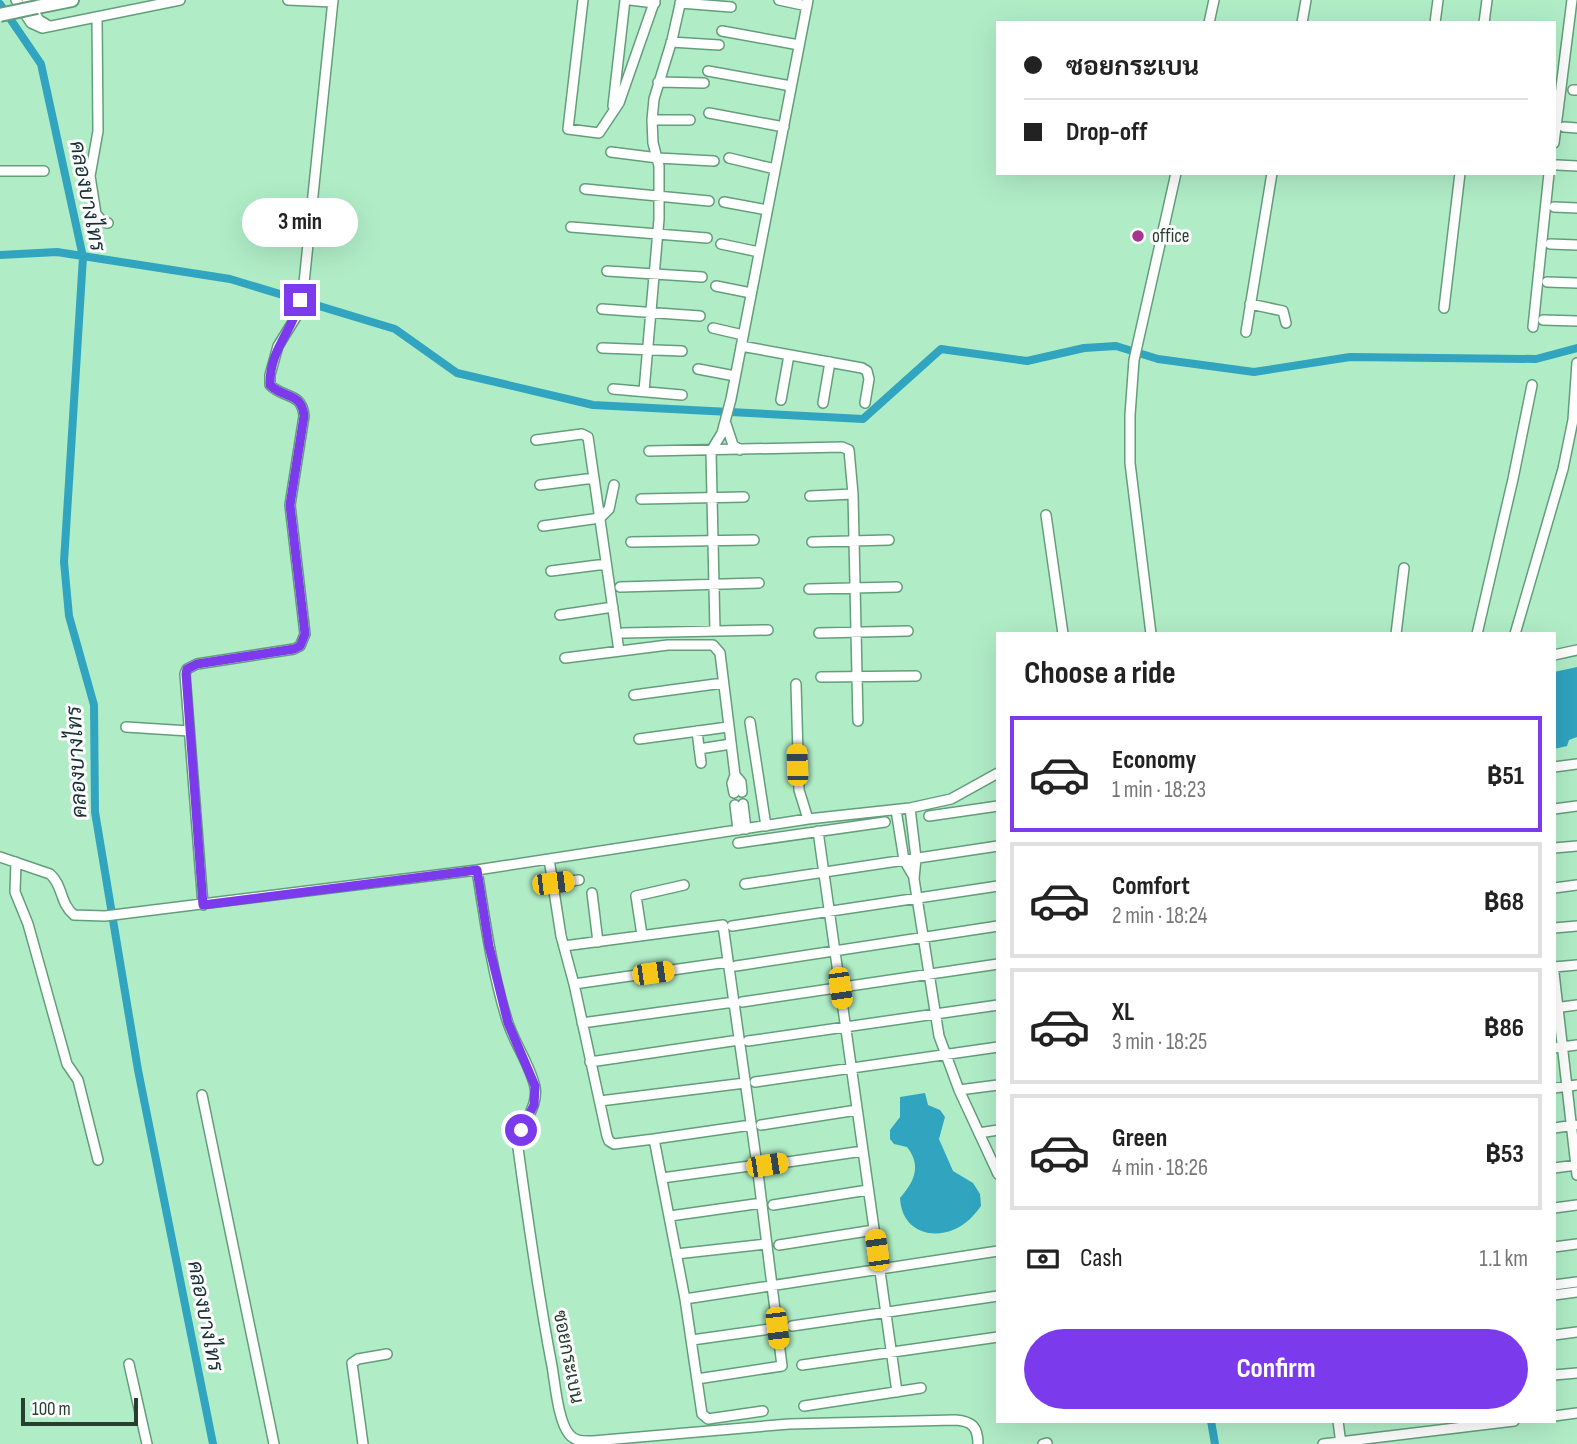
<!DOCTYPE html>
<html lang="en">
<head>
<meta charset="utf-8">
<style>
	:root { --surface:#fff; --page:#f6f6f6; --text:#222; --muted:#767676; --line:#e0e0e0; --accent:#7c3aed }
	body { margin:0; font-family:"Sofia Sans Condensed",Sarabun,sans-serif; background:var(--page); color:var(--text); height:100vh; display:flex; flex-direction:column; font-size:26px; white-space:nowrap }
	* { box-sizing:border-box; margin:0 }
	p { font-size:23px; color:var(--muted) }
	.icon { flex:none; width:38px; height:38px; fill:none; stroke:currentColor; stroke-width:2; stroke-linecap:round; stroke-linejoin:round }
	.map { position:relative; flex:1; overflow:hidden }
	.side { position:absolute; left:996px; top:632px; width:560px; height:791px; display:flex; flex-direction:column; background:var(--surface); border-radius:0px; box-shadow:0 7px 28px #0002 }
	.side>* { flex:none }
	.top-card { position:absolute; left:996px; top:21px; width:560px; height:154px; border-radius:0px; box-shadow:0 7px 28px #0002; display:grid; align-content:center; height:154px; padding:0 28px; background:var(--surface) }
	.scale { position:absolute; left:21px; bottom:18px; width:117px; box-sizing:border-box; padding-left:7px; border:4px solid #263f30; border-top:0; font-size:19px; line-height:24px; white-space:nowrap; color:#263f30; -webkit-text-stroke:5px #fdfdfd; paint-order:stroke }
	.end { position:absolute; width:32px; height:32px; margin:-16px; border:9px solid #7c3aed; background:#fff; box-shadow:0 0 0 4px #fff }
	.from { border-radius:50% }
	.bubble { position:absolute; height:49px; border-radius:24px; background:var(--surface); box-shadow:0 7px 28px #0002; font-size:23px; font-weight:700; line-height:49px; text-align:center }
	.car { position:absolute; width:21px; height:42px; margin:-21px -10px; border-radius:9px; box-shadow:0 0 5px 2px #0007; background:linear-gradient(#f5c518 24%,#345 0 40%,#f5c518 0 76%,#345 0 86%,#f5c518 0) }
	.top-card b { display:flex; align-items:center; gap:24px; height:66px; font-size:26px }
	.top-card b+b { border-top:2px solid var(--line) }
	.top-card i { width:18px; height:18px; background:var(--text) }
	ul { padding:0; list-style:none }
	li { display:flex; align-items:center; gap:21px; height:116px; margin:0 14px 10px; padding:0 14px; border:4px solid var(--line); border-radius:0px }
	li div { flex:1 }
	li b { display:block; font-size:26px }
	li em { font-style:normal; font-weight:700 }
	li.active { border-color:var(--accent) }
	li>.icon { width:63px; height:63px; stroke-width:1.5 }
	h2 { padding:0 28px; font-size:32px; line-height:84px }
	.pay { display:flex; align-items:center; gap:18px; height:77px; padding:0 28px; font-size:26px }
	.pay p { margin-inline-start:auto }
	.action { display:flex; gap:14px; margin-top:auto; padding:14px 28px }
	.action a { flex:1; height:80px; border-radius:42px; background:var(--accent); color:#fff; font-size:28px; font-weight:700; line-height:80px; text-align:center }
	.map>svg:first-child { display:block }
	.water { fill:#31a4bf }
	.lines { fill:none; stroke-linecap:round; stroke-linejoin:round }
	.canal { stroke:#31a4bf; stroke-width:8 }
	.minor-casing { stroke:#639e7b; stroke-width:12 }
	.highway-casing { stroke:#639e7b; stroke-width:16 }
	.minor { stroke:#fff; stroke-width:9 }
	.highway { stroke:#fff; stroke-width:12 }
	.highway-bridge-casing { stroke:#639e7b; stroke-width:16; stroke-linecap:butt }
	.highway-bridge { stroke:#fff; stroke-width:12 }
	.route { stroke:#7c3aed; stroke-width:9 }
	.poi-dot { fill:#a73590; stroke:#fdfdfd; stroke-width:2.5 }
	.labels { text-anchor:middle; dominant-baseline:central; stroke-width:6; stroke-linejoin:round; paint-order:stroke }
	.poi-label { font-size:19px; fill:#263f30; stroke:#fdfdfd; text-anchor:start }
	.street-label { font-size:19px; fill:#263f30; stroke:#fdfdfd }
	.water-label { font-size:21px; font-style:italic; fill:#172f36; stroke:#fdfdfd }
</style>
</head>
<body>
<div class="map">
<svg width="1577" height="1444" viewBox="0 0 1577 1444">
	<rect width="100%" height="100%" fill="#b0edc7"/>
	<path class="water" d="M1577,667V737L1569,740L1567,746L1554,749V672Z
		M925,1093L928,1105L940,1110L945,1117L939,1139L953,1171L973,1183L980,1194L981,1206C978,1210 974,1215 970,1219C945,1243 902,1238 900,1198C914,1182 922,1166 907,1147L894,1144L890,1139V1130L900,1117V1097Z"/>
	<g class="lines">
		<path class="canal" d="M0,4L41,64L83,257L64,562L69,616L94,705L95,812L138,1070L213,1444
			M0,255L57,252L230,279L395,329L457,373L593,405L863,419L941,349L1027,361L1084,348L1116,346L1158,359L1254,372L1350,357L1536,359L1577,348
			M1211,1421L1215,1444"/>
		<g class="minor-casing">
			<path id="minor" d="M16,0L31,23L42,28L180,0
				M27,0L39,20L49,26
				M288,0L333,2
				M583,0L568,129L599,133L619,103L655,0
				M630,0L655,3
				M779,0L807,6
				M680,3L731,7
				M97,18L98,131L90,176L96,214L103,222L108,223
				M1209,23L1214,0
				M1302,23L1306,0
				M1435,23L1438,0
				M1484,23L1487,0
				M722,31L799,45
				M671,42L719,45
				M708,71L791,86
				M658,82L704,83
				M1573,90H1577
				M613,106L625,0
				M709,113L784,127
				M652,120H690
				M1564,127L1577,128
				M1554,143L1572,0
				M611,152L658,158L714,161
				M729,158L775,169
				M1557,165L1577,166
				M0,171H44
				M585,189L709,201
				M724,202L767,210
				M1554,207L1577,208
				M571,227L707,238
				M721,244L759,252
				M1550,244L1577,245
				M607,271L702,277
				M1547,282L1577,283
				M716,286L751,293
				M1250,304L1283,311L1286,323
				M1444,308L1460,173
				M602,309L700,316
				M1543,320L1577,321
				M1533,327L1549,173
				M713,328L743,335
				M1246,332L1272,173
				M741,346L862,368L867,371L869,379L865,403
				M602,348L682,351
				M698,369L735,376
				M613,389L682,395
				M644,391L659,219V166L653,143L652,120L654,99L672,40L681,0
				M781,400L789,355
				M823,403L830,362
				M726,424L733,445L740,450
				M536,440L582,434L588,437L619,651
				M649,451L842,447L849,450L853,494L858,721
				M540,485L594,478
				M810,496L853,494
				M641,499L744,497
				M1046,515L1063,634
				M543,526L600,518L609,509L614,485
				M631,542L754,540
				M812,542L889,540
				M551,571L606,564
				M620,587L759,583
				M809,589L897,587
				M560,615L613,607
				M715,631L711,451L722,433L731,399L808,0
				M623,633L768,630
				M819,633L908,631
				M1151,634L1130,463V415L1134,360L1176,173
				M1396,634L1404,568
				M1477,634L1513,479L1532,385
				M1515,634L1563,469L1573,420L1577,363
				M1554,655L1577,650
				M565,658L668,645H713L720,653L735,775L732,783L734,793
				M821,677L916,676
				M796,684L799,790L808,819
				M634,695L723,683
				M750,722L766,826
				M126,727L189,731
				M697,731L701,763
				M639,739L728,727
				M699,749L731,744
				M1554,767L1577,764
				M735,775L741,782L742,792
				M743,804L746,829
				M735,805L738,830
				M910,808L916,858L914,879L939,1036L959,1090L998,1174
				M1554,809L1577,806
				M896,810L904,860L914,877
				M929,816L998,806
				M818,831L897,1392
				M738,843L885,822
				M1554,848L1577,846
				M0,857L50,874C63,885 60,904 74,915L105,916L477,870L808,819L910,808L951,799L998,773
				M549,859L561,936L574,984L607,1136L609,1141L614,1144L654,1139L685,1299L702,1414L708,1419L763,1411
				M16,862L15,892L28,924L67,1064L78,1080L98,1160
				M477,870C485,921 492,973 508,1023C515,1044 530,1065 535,1087C539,1109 518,1126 518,1148C528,1221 538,1294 552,1366C555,1383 558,1421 569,1434C575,1442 584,1441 593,1441L789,1424L955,1420C972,1421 978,1427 978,1444
				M553,883L579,880
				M745,884L998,846
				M1554,888L1577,885
				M592,893L598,942
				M203,905L185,674L187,669L197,664L294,649L300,646L305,634L290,505L304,416C302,392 284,399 270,385V375L278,346L296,317L304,283L333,0
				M732,926L998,886
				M1554,928L1577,926
				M642,935L636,896L684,885
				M564,946L723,925L757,1165L782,1366L697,1379
				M736,966L998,926
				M1554,967L1577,965
				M1554,973L1577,1175
				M574,984L728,962
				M742,1002L998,964
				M1554,1008L1577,1005
				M582,1023L734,1002
				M748,1041L998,1005
				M1554,1048L1577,1045
				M590,1062L739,1040
				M755,1082L998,1047
				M1554,1088L1577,1085
				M959,1090L998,1085
				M202,1095L274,1444
				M600,1101L745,1083
				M761,1125L857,1110
				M1554,1128L1575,1125
				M979,1133L998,1130
				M654,1139L751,1125
				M767,1165L863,1151
				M1554,1168L1577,1165
				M662,1178L757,1165
				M773,1205L868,1190
				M1554,1208L1577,1205
				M670,1216L762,1203
				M779,1245L874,1230
				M1554,1247L1577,1244
				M676,1254L767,1244
				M1554,1285L1577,1282
				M1554,1295L1577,1292
				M685,1299L998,1251
				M792,1326L998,1296
				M1554,1335L1577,1332
				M692,1340L777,1328
				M129,1364L147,1444
				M802,1365L998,1337
				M1554,1375L1577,1373
				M804,1406L921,1388
				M1554,1416L1577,1413
				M1338,1421L1341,1444
				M363,1444L352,1363L358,1359L387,1354
				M1043,1444L1047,1443
				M1323,1444L1514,1421"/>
		</g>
		<g class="highway-casing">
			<path id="highway" d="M37,7L72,0"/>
		</g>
		<use href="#minor" class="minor"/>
		<use href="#highway" class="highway"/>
		<g class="highway-bridge-casing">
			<path id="highway-bridge" d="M0,15L37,7"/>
		</g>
		<use href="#highway-bridge" class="highway-bridge"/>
	</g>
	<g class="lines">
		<path class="route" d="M300,300C293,331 269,350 270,385C284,399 302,392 304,416L290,505L305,634L300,646L294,649L197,664L187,669L186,674L203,905L477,870L489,946L508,1023L535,1086L534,1105L521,1130"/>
	</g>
	<circle class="poi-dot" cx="1138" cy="236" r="7"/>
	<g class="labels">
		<g class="poi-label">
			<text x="1152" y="236">office</text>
		</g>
		<g class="street-label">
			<text transform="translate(568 1357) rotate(79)">ซอยกระเบน</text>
		</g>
		<g class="water-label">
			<text transform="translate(87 196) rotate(79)">คลองบางไทร</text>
			<text transform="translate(77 762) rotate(-93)">คลองบางไทร</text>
			<text transform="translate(205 1316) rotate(79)">คลองบางไทร</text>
		</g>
	</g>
</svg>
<div class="scale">100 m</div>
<i class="end from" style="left:521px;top:1130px"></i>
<i class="end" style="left:300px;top:300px"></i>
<div class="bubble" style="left:242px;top:198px;width:116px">3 min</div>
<i class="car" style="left:797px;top:765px;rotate:358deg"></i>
<i class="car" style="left:553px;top:883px;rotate:83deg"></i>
<i class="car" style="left:653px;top:973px;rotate:82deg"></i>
<i class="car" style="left:840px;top:988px;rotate:172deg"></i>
<i class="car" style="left:767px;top:1165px;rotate:81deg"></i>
<i class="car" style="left:877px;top:1250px;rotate:352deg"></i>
<i class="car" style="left:777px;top:1328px;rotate:173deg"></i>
<div class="top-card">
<b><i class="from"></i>ซอยกระเบน</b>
<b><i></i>Drop-off</b>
</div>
<section class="side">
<h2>Choose a ride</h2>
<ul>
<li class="active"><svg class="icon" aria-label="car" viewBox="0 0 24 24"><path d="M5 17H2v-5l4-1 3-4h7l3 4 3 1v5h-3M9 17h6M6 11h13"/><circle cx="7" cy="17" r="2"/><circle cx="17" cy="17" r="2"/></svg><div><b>Economy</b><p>1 min · 18:23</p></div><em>฿51</em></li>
<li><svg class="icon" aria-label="car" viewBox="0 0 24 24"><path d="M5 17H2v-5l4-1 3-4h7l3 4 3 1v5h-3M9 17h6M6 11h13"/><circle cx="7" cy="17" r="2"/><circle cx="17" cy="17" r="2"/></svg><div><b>Comfort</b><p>2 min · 18:24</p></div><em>฿68</em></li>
<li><svg class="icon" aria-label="car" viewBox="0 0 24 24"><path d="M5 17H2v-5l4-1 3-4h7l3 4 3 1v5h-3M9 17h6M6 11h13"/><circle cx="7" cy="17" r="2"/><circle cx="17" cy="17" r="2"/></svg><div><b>XL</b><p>3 min · 18:25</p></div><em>฿86</em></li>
<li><svg class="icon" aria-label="car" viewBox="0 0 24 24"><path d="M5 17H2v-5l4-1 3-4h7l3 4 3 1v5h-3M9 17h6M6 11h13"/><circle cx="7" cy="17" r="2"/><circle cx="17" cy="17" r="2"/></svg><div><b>Green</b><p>4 min · 18:26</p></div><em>฿53</em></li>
</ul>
<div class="pay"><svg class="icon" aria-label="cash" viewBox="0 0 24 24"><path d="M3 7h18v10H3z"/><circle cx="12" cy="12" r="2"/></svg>Cash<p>1.1 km</p></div>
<div class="action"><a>Confirm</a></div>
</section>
</div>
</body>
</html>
